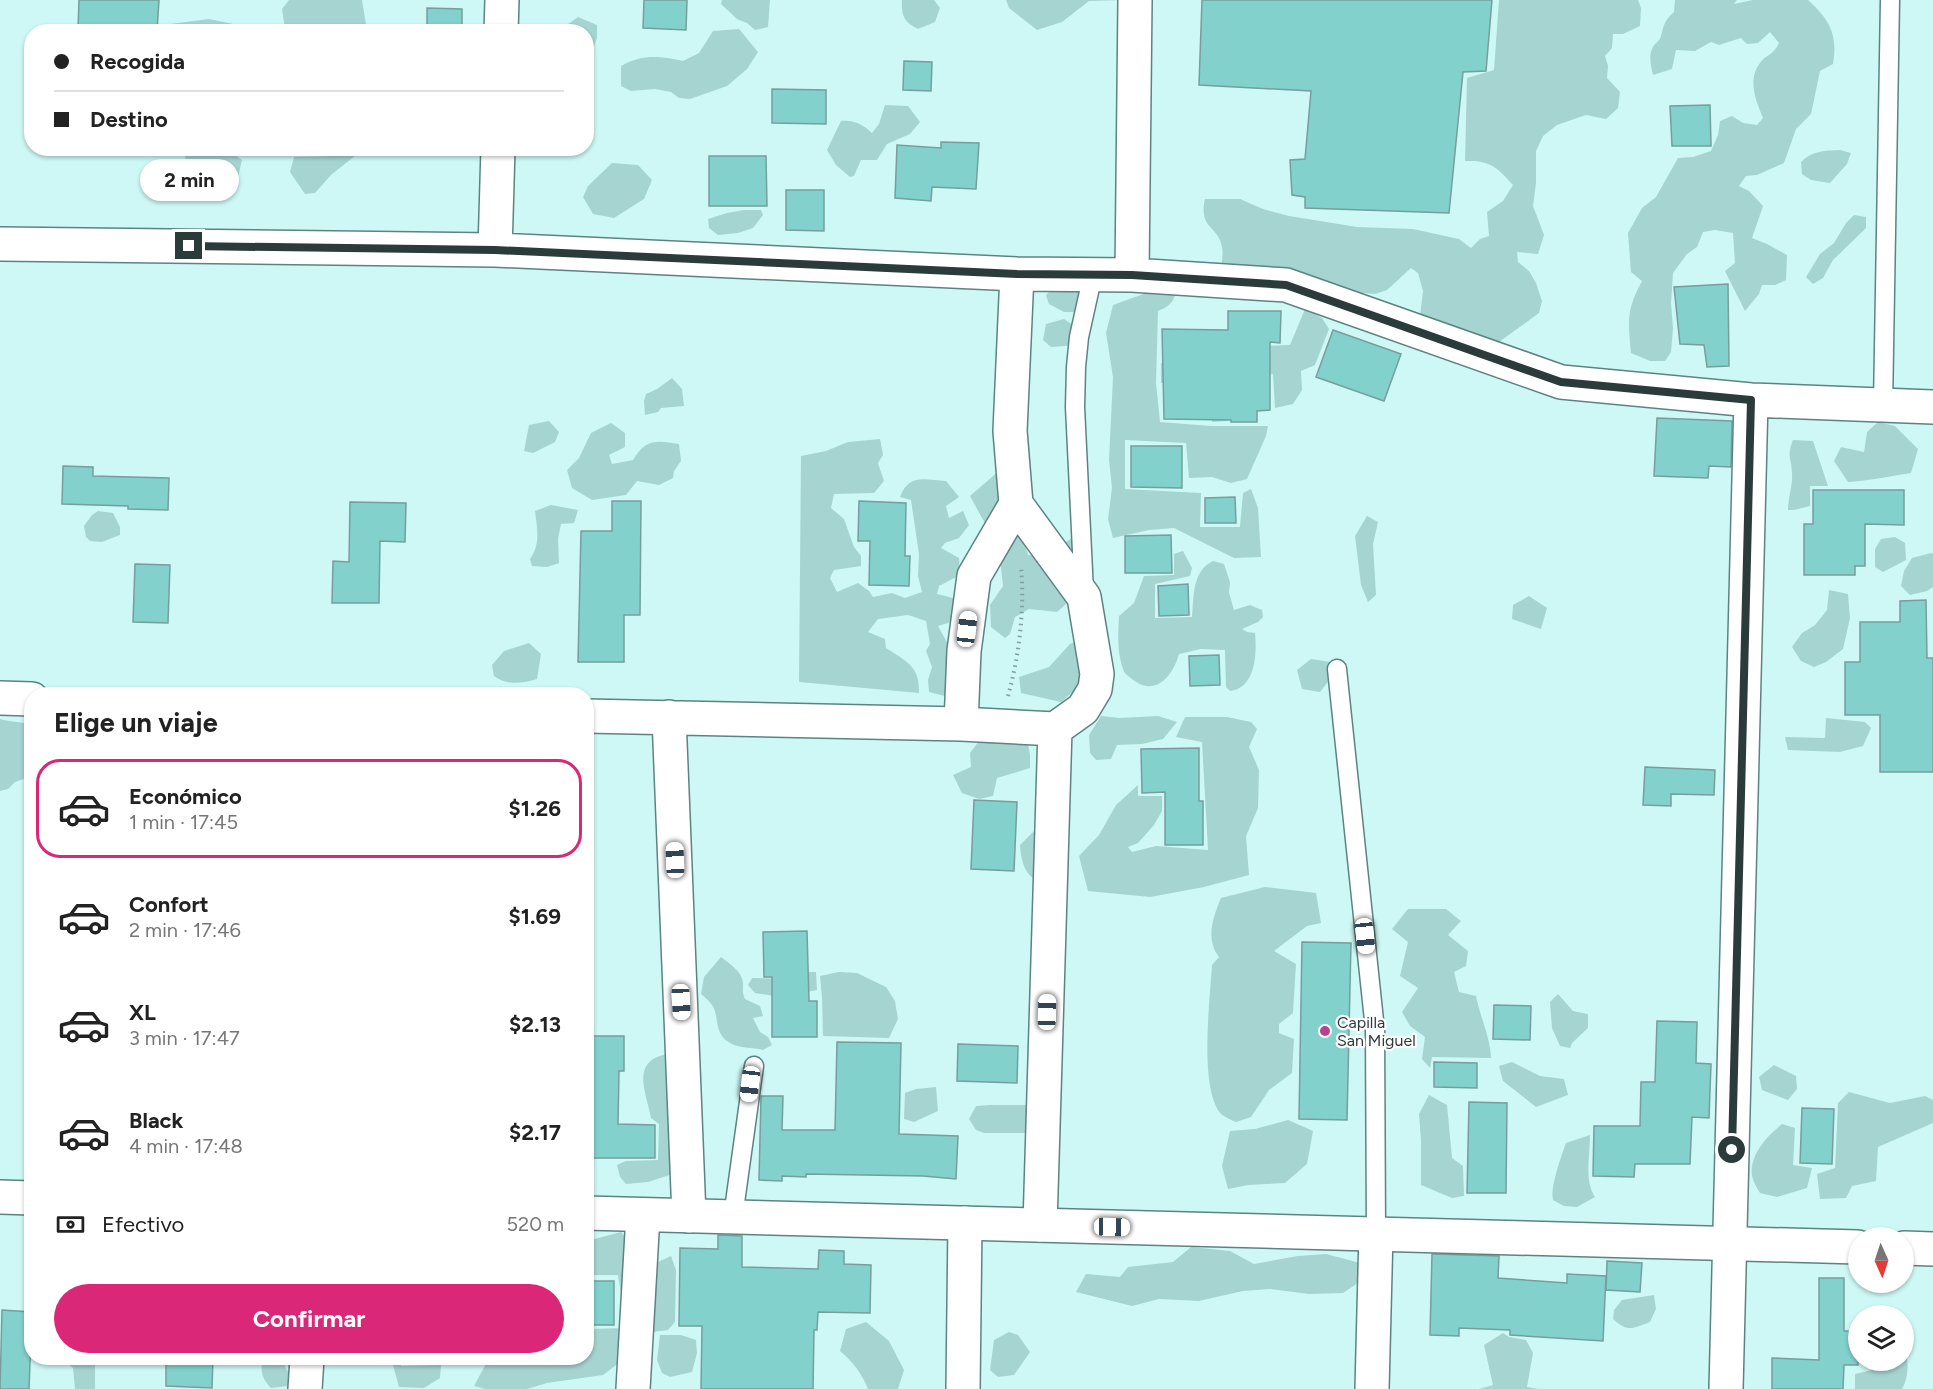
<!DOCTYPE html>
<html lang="es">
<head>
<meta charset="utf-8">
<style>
	:root { --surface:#fff; --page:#f2f2f2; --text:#222; --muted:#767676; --line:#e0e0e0; --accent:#db2777 }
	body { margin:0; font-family:Figtree,sans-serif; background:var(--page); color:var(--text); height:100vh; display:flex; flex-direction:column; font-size:22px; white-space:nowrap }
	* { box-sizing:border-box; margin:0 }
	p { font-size:20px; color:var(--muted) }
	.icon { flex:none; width:33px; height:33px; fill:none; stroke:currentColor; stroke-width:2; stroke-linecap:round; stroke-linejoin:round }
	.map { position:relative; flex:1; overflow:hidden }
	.sheet { position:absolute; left:24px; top:687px; width:570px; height:678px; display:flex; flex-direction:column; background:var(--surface); border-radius:24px; box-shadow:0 2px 4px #0004 }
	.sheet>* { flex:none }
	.banner { position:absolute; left:24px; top:24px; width:570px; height:132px; border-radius:24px; box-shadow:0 2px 4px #0004; display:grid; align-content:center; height:132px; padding:0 30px; background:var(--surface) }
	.needle { width:39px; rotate:177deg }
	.fabs { position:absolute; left:1848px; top:1227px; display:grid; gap:12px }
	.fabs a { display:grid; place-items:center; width:66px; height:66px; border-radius:50%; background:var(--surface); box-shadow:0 2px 4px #0004; font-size:30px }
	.end { position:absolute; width:27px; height:27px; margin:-14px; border:8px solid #2b3b3a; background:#fff; box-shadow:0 0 0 3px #fff }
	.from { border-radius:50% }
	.bubble { position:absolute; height:42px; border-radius:21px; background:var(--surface); box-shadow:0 2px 4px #0004; font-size:20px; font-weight:700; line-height:42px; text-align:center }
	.car { position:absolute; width:18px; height:36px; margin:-18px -9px; border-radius:8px; box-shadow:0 0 4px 2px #0007; background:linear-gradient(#fff 24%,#345 0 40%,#fff 0 76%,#345 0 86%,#fff 0) }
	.banner b { display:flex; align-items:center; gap:21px; height:57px; font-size:22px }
	.banner b+b { border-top:2px solid var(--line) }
	.banner i { width:15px; height:15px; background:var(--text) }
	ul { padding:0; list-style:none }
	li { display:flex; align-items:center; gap:18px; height:99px; margin:0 12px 9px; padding:0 18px; border:3px solid transparent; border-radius:24px }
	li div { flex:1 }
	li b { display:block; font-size:22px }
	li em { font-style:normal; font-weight:700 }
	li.selected { border-color:var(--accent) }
	li>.icon { width:54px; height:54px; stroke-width:1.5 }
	h2 { padding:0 30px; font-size:27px; line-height:72px }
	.pay { display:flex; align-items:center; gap:15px; height:66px; padding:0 30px; font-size:22px }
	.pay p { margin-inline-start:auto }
	.primary-button { display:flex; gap:12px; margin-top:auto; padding:12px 30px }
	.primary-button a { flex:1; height:69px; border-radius:36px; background:var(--accent); color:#fff; font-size:24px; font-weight:700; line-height:69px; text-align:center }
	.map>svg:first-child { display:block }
	.green { fill:#a6d4d1 }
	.building { fill:#82d1cd; stroke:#779e9c; stroke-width:1.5 }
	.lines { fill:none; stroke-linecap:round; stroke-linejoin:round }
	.lane-casing { stroke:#5d8381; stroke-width:21 }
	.street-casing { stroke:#5d8381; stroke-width:36 }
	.secondary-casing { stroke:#5d8381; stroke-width:36 }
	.path { stroke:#819f9d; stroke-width:4; stroke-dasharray:1.5 4.5; stroke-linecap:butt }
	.lane { stroke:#fff; stroke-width:18 }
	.street { stroke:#fff; stroke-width:33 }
	.secondary { stroke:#fff; stroke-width:33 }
	.route { stroke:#2b3b3a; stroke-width:8 }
	.poi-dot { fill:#b83f94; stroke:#fff; stroke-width:2 }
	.labels { text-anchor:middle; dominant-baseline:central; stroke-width:4.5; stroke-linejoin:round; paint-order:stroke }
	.poi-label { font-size:16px; fill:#2b3b3a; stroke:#fff; text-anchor:start }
</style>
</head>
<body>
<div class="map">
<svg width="1933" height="1389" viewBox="0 0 1933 1389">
	<rect width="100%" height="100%" fill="#cef8f5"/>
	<path class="green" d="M289,0H362L367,31L293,32L285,29L282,9Z
		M722,0H770L768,27L755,30L747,23L737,19L721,4Z
		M902,0H934L940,8L935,22L918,29C904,23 901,15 902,0Z
		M1006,0H1126L1089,1L1062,22L1037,30L1009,8Z
		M1499,0H1638L1641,8L1640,26L1623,34H1613L1612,48L1605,56L1608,66L1607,78L1620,92L1618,108L1606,119L1586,115L1557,125L1543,136L1536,151V183L1533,206L1544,235L1538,254L1517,252L1518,262L1529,271L1536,283L1542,301L1539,313L1499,342L1472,346L1420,316L1423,291L1418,273L1411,268L1387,290L1375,294L1219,281C1220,270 1224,258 1222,247C1219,226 1198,229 1205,199H1240L1263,209L1289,216L1357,227L1413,229L1459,239L1471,248L1480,239L1489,236L1487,212L1503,201L1513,185C1497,167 1490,160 1465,161L1467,78L1494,70Z
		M1675,0H1737L1734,4L1753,0H1808C1830,20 1838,35 1833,64L1820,71L1811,114L1796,129L1784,163L1757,175L1746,176L1739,186L1749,191L1763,206L1752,238L1767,244L1787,255L1786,280L1775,285H1762L1759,294L1745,311L1725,271L1735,263L1733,233L1715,230L1703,232L1697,247L1687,254L1673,273L1671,303L1673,328L1671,352L1665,361H1650L1631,353C1628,320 1626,311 1642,281L1631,272L1628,233L1642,208L1656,197L1678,158L1693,157L1711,151L1718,135L1720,121L1732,116L1743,123L1757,125L1763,118C1756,101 1747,80 1760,63C1766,54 1772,57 1779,43L1770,32L1758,43L1747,44L1741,38L1719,45L1711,42L1695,51L1676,50L1672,69L1653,75C1651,66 1648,56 1653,47C1655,43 1660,41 1661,36C1664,24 1665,20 1674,12Z
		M578,17L597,25V38L587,66L586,32L565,31L567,25Z
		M209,19L243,26L244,31H162L163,25Z
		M739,29L758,52L747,69L727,86L690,99L679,98L671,92L655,89L631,91L621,86V66C643,54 659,56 683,61L699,53L713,31Z
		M885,105L908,106L920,122L910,134L887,144L877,160H861L854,176L850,177L836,165L827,150L841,121C854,120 862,124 872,133L879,124Z
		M194,149H227L242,160L238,177L212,182L187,174L185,157Z
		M336,149H358L356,155L331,175L315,193L305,194L290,172L294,157L335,156Z
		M1840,150L1851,153L1847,164L1830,183L1811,180L1802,174L1801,162C1814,150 1824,151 1840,150Z
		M612,163L638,165L652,180L644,199L614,218L593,214L583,197L588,186Z
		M744,210H761L763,215L753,228L738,233L718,235L709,228L708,219L727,213Z
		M1854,215L1866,217V228L1833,260L1823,278L1813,284L1806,277L1820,254L1834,243L1846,223Z
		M1061,280L1087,289L1084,302L1075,312H1064L1049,304L1046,295Z
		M1163,287L1177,288C1174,301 1171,306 1158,311L1156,383L1160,422L1211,426H1268L1266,436L1247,479L1231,483L1212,477L1189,478L1186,443L1125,440V489L1201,493L1200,527H1240L1243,493L1251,489L1258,508L1261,557L1234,558L1174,528L1149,530L1113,538L1108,519L1112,488L1109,460L1113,377L1106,333L1113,305Z
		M1305,309L1322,318L1329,329L1315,365L1301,371L1302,390L1293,404L1275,408L1273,374L1228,372L1227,421L1212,422L1211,383H1161V363H1222L1264,346L1290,345Z
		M1064,319L1082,331L1077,345L1051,347L1043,340L1046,324Z
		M672,378L682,389L684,406L661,408L658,412L645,415L644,401L646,394L657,389Z
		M549,421L559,432L555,442L533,453L524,451L529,425Z
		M1878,422L1895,426L1918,449L1911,473C1890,476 1869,481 1848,482L1834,461L1841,447L1864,452L1867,432Z
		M611,423L625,433V447L609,455L612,464L633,460C645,439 657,440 679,444L681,461L674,471L673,478L659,485L637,481L626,495L592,500L572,488L567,470L579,458L591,433Z
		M880,439L883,455L878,463L884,481L874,493L834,494L831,508L844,519L854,547L861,556V566L834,570L830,578L837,592L858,583L869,591L873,597L892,593L905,598L922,592L918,576L919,554L911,500L900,497C909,473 925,480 946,481L959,497L946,506L949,518L963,511L969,525L959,538L945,543L941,548L959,558L960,575L939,586L937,594L953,598L959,606V614L951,622L938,626L949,646L946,656L960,664L957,691L945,696L929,692L928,680L932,667L926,651L930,644L926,621L908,615L878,619L868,632L885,639L886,648C906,661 920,666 919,693L799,682L801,456L826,451L848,442Z
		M1793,440L1813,441L1828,486H1810V506L1794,510H1788C1788,499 1793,483 1792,475C1792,458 1786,458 1793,440Z
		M1000,470L1028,555L1042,556L1074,537V597L1057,612L1029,609L1015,617L1010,634L1005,638L991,627L990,605L1003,586L999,549L970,496Z
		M551,505L578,510L574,523L561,524L558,539L559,563L547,567L532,566L530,559C541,544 537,528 535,511Z
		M98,511L113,513L120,527V535L102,542L90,541L86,537L84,526L92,515Z
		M1367,516L1378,522L1373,544L1376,595L1368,602L1361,585L1355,536Z
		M1895,537L1905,543L1906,560L1883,572L1875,567V549L1881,539Z
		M1183,551L1192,568L1190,576L1155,584V618L1192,617C1194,596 1192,571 1213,561L1224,564L1230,582L1229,593L1234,610L1250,605L1262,610L1263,617L1258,622L1242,629L1247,632L1255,633C1257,653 1256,688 1230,691L1226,687L1225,650L1201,649L1179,654C1173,676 1155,698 1132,679C1128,676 1124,673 1123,669C1117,652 1118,633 1119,616L1134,603L1144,576L1174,575V554Z
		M1931,553L1933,554V587L1927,591L1910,595L1901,586L1904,571L1912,558Z
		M1829,590L1848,594L1850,618L1843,649L1826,662L1814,667L1801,661L1792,647L1802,633L1815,625L1827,610Z
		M1529,596L1547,608L1541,629L1512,619L1513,605Z
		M1087,637V680L1061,702L1021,693L1019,677L1049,667L1070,644Z
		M529,643L541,654L537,679C523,683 507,686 494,676L492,665L504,651Z
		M1311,659L1330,662L1331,678L1320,692L1302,689L1297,670Z
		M1101,716L1119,718L1158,716L1177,722L1163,739L1142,744L1117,745L1111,759L1096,760L1090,753L1089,735Z
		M1185,717H1227L1251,722L1257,729L1249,747L1259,770L1258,808L1246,836L1249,875L1204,887L1150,897L1088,891L1079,856L1099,835L1116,805L1138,785V796H1162V811L1154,825L1138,843L1128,847L1132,852L1156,846L1208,850L1202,742L1176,737Z
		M1826,718L1865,722L1871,728L1863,746L1840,752L1788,750L1785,737L1825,738Z
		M0,719C9,722 26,722 31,725L32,776L15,782L8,789L0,791Z
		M982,737L1027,738L1030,755V768L997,778L993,796L979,799L962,793L953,775L971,767L970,753Z
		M1035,830L1045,832L1034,879C1023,871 1021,858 1020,845Z
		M1265,887L1316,893L1321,923L1307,926L1274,951L1296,964L1293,1013L1279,1024V1033L1294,1039L1292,1073L1269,1090L1251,1117L1236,1122C1231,1120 1224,1117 1220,1113C1199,1085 1210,1000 1212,965L1219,957C1205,939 1213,917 1221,898Z
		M1408,909H1446L1461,921L1448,935L1468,951L1466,966L1454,972L1459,992L1476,996C1480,1017 1490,1036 1491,1058L1432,1057L1430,1068L1422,1059L1425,1037L1410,1026L1402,1012L1418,988L1400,976L1408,942L1392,929Z
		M721,957C730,964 743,972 743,984C743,991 742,992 745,999L760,1006L763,1016L753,1018L760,1032L768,1037L772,1045L763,1050C752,1047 741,1049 730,1043C713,1033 720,1017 712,1005C709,1001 705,997 701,994L704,977Z
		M798,972H816L817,990L781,997L755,993L748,985L752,978L795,979Z
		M839,972L857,973L886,987L895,1001L898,1019L889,1038L823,1036L822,997L820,976Z
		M1558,994L1573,1011L1588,1014V1028L1572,1043L1570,1048L1560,1046L1552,1028L1550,1002Z
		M674,1053L682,1171L648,1182L626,1184L620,1177L617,1165L626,1161L658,1160L659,1124L651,1118C645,1088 629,1058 674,1053Z
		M1512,1062L1540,1076L1564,1079L1568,1095L1536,1107L1503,1081L1499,1066Z
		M1774,1065L1796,1076L1797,1089L1788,1100L1762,1090L1759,1077Z
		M936,1087L938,1111L914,1122L904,1119L905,1093L916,1089Z
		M1849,1092L1890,1103L1925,1096L1933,1100V1123L1878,1147L1876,1181L1852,1186L1846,1198L1820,1199L1817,1174L1835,1168L1838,1103Z
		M1429,1095L1447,1105L1452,1158L1463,1166L1464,1196L1452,1198L1421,1185V1141L1419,1114Z
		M991,1105H1030L1028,1133H984L976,1130L969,1119L976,1106Z
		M1288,1120L1313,1131L1307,1164L1285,1183L1248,1185L1228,1189L1222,1166L1230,1131L1255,1129Z
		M1782,1124L1795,1128L1793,1165L1812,1168L1807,1188L1777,1197L1760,1193C1757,1188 1753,1181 1752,1176C1749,1155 1767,1136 1782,1124Z
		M1590,1135C1590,1156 1584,1180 1595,1197L1577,1207L1564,1206L1553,1200C1550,1187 1561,1157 1566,1143Z
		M621,1232L632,1245L622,1300L618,1275H587V1241Z
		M1191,1247L1230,1251L1254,1264L1298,1256L1326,1254L1360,1263L1365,1274L1355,1285L1343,1293L1309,1294L1270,1289L1243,1291L1199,1301L1159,1299L1132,1306L1076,1292L1086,1274L1120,1277L1128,1267L1173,1262Z
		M671,1256L676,1270L675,1322L668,1330L653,1332L646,1325L658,1262Z
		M1654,1295L1656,1309L1650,1322C1633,1328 1628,1333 1613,1319L1614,1310L1622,1300Z
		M866,1322L889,1341L904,1370L898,1389H868C861,1372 853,1362 840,1351L846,1329Z
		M630,1328L628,1356L603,1375L547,1383L527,1389H486L474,1386L489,1358H586L587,1329Z
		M1009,1332L1018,1335L1030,1352L1014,1375L998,1377L990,1370L994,1340Z
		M1503,1333L1509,1337L1526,1340L1533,1353L1527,1387L1539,1389H1479L1493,1385L1484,1345Z
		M660,1335H681L696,1340L697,1353L692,1372L670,1377L662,1373L657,1360Z
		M1904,1348C1909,1359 1909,1378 1902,1389H1855V1374L1872,1370L1876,1361L1904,1360Z
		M61,1358H95V1389H75L73,1368Z
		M262,1358H288L285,1367L289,1373L288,1386L271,1388C261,1378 261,1372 262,1358Z
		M356,1358H400L401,1366L441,1365L440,1378L424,1388L399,1387L393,1365Z"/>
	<path class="building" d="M79,0H159L157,31L78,29Z
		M644,0H687L686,30L643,28Z
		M1202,0H1492L1486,71L1463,72L1449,213L1305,208V197L1292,195L1290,160L1305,159L1311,91L1199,85Z
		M427,8L462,9V32H427Z
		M904,61L932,62L931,91L903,90Z
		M772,89L826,90V124L772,123Z
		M1710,105L1711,146H1672L1670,106Z
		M941,142L979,143L976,189L932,187L931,201L895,198L897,145L941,148Z
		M709,156H766L767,206H709Z
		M786,190H824V231L786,230Z
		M1728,284L1729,366L1707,367L1704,345L1680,344L1674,287Z
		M1228,311H1281L1280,343L1270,342V410L1257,411V422H1231V420L1164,419L1162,329L1228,330Z
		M1333,330L1401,354L1384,401L1316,377Z
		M1657,418L1732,421L1731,467L1709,466L1708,478L1654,476Z
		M1131,446H1182V488L1131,487Z
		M63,466L93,467V476L169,478L168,510L128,509V506L62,504Z
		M1813,490H1904V525L1865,524V566H1855V575H1804V524H1813Z
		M1235,497L1236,523H1205V498Z
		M612,501H641L640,615H624V662H578L581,531H612Z
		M859,501L906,503L905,556H910L909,586L869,585L870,541H858Z
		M350,502L406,503L405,542L380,541L379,603H332L333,561L349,562Z
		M1171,535L1172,573H1125V536Z
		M135,564L170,565L168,623L133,622Z
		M1188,584L1189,615L1159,616L1158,586Z
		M1926,600L1927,658H1933V772H1880V715H1845V662H1860V622H1900V601Z
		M1219,655L1220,685L1190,686L1189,656Z
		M1199,748V801H1203V845H1165V792L1142,793L1141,749Z
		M1645,767L1715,770L1714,795L1671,794V806L1643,805Z
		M974,800L1017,802L1014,871L971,869Z
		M807,931L809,1001H817V1037H772V977H764L763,932Z
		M1302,942L1351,943L1347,1120L1299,1119Z
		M1494,1005L1531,1006L1530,1040L1493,1039Z
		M1657,1021L1697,1022L1696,1063L1711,1064L1709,1118L1692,1117L1690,1164H1635L1634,1177L1593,1176L1594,1126H1640L1641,1082H1655Z
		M586,1036H624V1071H619L618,1124L655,1125V1158H586Z
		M837,1042L901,1043L899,1134L958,1136L956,1179L923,1176L806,1174V1177L782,1176V1181L759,1180L761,1096H783L782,1130H835Z
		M958,1044L1018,1046L1017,1083L957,1081Z
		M1434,1062L1477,1063V1088L1434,1087Z
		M1469,1102L1507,1103L1506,1193H1467Z
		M1802,1108L1834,1109L1832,1164L1800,1163Z
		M718,1235L742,1236V1267L818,1269L819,1250L844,1251V1264L871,1265L870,1313L818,1312L817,1330H814L813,1389H701L702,1326H679L680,1248L718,1249Z
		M1432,1254L1499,1256L1498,1278L1567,1283V1274L1606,1276L1603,1341L1510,1335V1330L1459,1328V1336L1430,1335Z
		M1607,1261L1642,1263L1640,1292L1606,1290Z
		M1819,1278H1844V1331H1858V1365H1844L1843,1389H1772V1358L1819,1360Z
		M586,1281H614V1325H586Z
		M2,1310L32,1312L29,1389H0Z
		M166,1358H213L212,1388L166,1386Z"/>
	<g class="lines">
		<g class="lane-casing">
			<path id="lane" d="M1883,406L1890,0
				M1084,592L1075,407L1076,367L1079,337L1093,274
				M1337,669L1375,1030L1376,1233
				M733,1217L754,1066"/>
		</g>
		<g class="street-casing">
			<path id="street" d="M501,32L502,0
				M0,244L495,250L1017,274L1132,275L1286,285L1561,382L1751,400L1933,407
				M495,250L498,148
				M1132,275L1135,0
				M0,698L32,699
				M586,716L961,724L1055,729L1083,709L1095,689L1097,674L1084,597L1016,504L1010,431L1017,274
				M669,717L689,1216
				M961,724L964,651L974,576L1016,504
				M1040,1225L1055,729
				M305,1389L307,1358
				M633,1389L643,1215
				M963,1389L965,1223
				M1372,1389L1376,1233
				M1726,1389L1751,400"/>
		</g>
		<g class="secondary-casing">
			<path id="secondary" d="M0,1197L32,1198
				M586,1213L1858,1247
				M1904,1248L1933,1249"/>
		</g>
		<path class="path" d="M1008,696C1019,657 1025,608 1021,567"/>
		<use href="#lane" class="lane"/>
		<use href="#street" class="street"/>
		<use href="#secondary" class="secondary"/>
	</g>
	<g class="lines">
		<path class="route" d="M189,246L495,250L1017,274L1132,275L1286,285L1561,382L1751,400L1732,1150"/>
	</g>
	<circle class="poi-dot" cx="1325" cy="1031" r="6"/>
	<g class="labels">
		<g class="poi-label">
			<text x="1337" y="1022">Capilla<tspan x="1337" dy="18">San Miguel</tspan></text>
		</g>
	</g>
</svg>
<div class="fabs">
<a><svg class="needle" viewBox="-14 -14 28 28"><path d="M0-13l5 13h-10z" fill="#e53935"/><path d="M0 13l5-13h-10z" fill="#767676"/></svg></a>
<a><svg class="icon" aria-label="layers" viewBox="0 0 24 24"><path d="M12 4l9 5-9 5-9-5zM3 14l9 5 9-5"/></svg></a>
</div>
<i class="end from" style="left:1732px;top:1150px"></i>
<i class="end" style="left:189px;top:246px"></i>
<div class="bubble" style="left:140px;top:159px;width:99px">2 min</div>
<i class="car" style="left:967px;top:629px;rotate:7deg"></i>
<i class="car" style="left:675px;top:860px;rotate:358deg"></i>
<i class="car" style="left:1365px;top:936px;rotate:174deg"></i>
<i class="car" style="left:681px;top:1002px;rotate:177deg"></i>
<i class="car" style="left:1047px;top:1012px;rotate:1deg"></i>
<i class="car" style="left:750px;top:1084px;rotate:187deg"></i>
<i class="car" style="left:1112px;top:1227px;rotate:91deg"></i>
<div class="banner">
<b><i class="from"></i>Recogida</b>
<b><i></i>Destino</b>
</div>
<section class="sheet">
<h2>Elige un viaje</h2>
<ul>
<li class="selected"><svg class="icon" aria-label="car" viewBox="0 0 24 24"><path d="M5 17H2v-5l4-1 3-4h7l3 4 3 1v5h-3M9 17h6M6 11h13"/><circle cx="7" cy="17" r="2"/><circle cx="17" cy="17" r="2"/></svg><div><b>Económico</b><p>1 min · 17:45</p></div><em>$1.26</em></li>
<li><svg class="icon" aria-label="car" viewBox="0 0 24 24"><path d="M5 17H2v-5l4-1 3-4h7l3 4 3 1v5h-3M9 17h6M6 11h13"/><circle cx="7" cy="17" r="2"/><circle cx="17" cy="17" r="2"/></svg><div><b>Confort</b><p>2 min · 17:46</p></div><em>$1.69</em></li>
<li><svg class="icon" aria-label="car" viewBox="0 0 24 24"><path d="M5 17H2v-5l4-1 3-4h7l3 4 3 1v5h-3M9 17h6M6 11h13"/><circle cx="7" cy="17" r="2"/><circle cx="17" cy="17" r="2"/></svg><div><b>XL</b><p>3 min · 17:47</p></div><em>$2.13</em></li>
<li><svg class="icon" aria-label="car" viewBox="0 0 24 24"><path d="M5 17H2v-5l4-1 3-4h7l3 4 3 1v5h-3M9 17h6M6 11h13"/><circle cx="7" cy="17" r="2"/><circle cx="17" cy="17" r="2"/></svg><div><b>Black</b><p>4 min · 17:48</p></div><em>$2.17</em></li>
</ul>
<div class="pay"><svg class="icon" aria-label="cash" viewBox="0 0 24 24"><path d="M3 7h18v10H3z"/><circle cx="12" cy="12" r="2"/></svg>Efectivo<p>520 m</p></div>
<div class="primary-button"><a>Confirmar</a></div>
</section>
</div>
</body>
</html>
